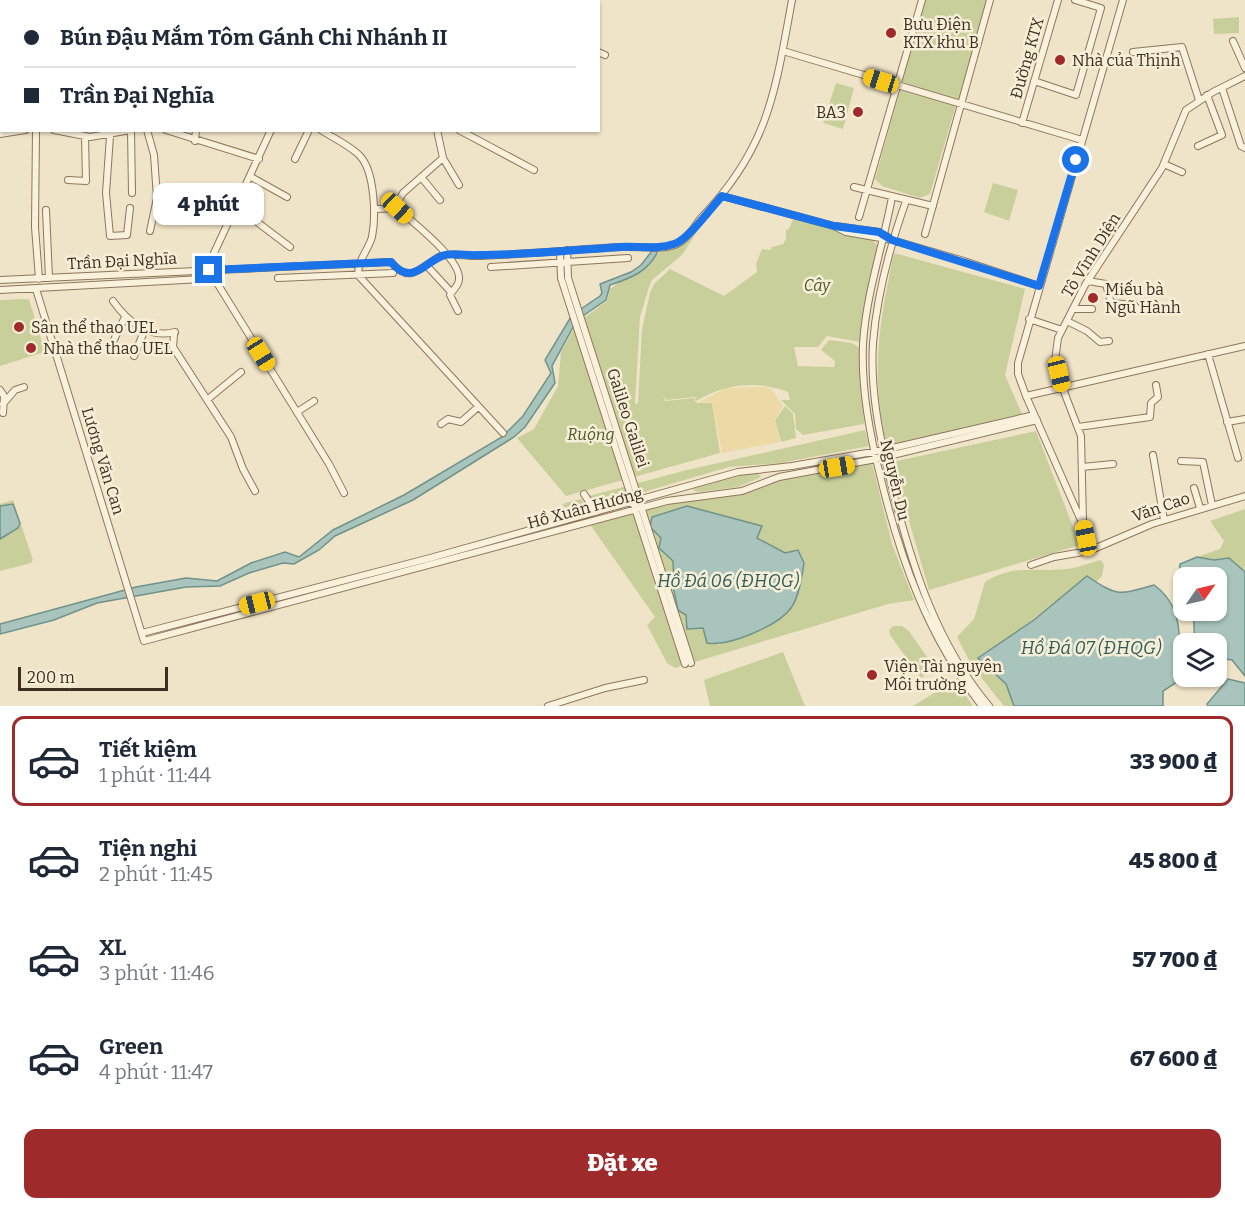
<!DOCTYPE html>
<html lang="vi">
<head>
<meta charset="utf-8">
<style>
	:root { --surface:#fff; --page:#f2f2f3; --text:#1f2937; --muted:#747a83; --line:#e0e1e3; --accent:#9e2a2b }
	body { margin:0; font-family:Bitter,serif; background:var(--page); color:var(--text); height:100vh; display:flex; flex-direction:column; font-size:22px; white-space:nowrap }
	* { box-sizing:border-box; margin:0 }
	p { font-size:20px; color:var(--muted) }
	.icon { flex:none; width:33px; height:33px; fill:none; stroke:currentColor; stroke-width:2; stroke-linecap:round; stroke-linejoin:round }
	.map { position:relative; height:706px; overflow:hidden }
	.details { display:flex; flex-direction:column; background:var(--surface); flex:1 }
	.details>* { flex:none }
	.banner { position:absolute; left:0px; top:0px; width:600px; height:132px; box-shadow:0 2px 4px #0004; display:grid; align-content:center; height:132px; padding:0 24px; background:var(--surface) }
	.needle { width:39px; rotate:56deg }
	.tools { position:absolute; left:1173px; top:567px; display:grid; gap:12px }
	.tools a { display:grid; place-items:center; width:54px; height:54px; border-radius:12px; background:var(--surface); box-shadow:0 2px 4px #0004; font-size:30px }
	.scale { position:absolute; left:18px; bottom:15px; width:150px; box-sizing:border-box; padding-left:6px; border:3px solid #3d2e20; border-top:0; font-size:16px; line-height:21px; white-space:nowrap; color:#3d2e20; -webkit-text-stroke:4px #f7eed8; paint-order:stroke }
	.end { position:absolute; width:27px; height:27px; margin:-14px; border:8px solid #1a73e8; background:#fff; box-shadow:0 0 0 3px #fff }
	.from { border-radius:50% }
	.bubble { position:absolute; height:42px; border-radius:12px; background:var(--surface); box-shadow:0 2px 4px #0004; font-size:20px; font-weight:800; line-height:42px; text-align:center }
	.car { position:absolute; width:18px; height:36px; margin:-18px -9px; border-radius:8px; box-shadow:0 0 4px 2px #0007; background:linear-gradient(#f5c518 24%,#345 0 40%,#f5c518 0 76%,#345 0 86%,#f5c518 0) }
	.banner b { display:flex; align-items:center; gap:21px; height:57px; font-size:22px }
	.banner b+b { border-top:2px solid var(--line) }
	.banner i { width:15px; height:15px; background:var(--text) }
	ul { padding:10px 0 0; list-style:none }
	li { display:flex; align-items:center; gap:18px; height:90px; margin:0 12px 9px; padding:0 12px; border:3px solid transparent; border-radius:12px }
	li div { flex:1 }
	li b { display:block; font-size:22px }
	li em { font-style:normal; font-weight:800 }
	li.active { border-color:var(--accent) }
	li>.icon { width:54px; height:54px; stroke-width:1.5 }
	.primary-button { display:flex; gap:12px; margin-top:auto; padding:12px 24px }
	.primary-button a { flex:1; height:69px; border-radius:12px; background:var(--accent); color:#fff; font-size:24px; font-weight:800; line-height:69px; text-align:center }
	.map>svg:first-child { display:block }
	.green { fill:#c9cf9b; fill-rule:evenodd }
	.sand { fill:#ecd9a5 }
	.water { fill:#a9c4bc; stroke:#6f938a; stroke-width:1.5 }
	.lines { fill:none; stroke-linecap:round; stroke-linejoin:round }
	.minor-casing { stroke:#8d765c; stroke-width:8 }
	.minor { stroke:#faf1dc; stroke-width:6 }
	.route { stroke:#1a73e8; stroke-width:8 }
	.poi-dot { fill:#9e2a2b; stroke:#f7eed8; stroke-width:2 }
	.labels { text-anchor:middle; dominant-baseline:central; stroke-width:5; stroke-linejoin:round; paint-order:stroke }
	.poi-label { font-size:16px; fill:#3d2e20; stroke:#f7eed8; text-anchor:start }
	.street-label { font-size:16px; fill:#3d2e20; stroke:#f7eed8 }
	.park-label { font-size:16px; font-style:italic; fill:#4d5a26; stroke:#f7eed8 }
	.water-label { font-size:18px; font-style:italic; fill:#2f5d5a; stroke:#f7eed8 }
</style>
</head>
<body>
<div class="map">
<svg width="1245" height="706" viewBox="0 0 1245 706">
	<rect width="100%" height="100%" fill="#f0e4c8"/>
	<path class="green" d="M922,0H988L960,105L896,85Z
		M1239,17V33L1214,34L1213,19Z
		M836,83L854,88L843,129L823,123Z
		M900,90L956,105L930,194L920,198L882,186L875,179Z
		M993,183L1018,190L1009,221L984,212Z
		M793,219L870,238L877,245L860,342L827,336L818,347H794L798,366L834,367L835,361L821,350L829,340L852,343L860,348L864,424L803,435L796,429L795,414L781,400H790L788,392C757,380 725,384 696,401L695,397L666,400L663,395L665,401L694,398L696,403H712L720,453L566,496L517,438L534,429L558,386L561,352L577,323L607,301L610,289L666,248H670L698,224L699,229L682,255L652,280L649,287L640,317L635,404L652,398L638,403L642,329L650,293L654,284L670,269L724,296L757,272L756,264L762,249L771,250L772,247L783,244L786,239V230L789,229Z
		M894,253L1025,289L1005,375L1022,414L887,447C870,376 879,322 894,253Z
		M29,299L45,352L0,366V300Z
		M785,406L793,414L796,438L781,442L775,420Z
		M865,430L869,446L781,463L729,467L596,506L589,496L687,470Z
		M1036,431L1080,545L929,590L892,462Z
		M868,461L872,463L892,544L914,600L888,604L675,668L667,663L647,625L655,617L589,523L691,499L734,495L772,479ZM725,517L761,526L757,537L785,553L791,608L761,629L719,645L686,615L674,591L673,561L659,548L661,538Z
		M757,472L761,477L738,487L698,492L693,490L694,486L722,477Z
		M581,499L589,510L571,515L562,504Z
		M13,500L33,560L31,563L0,571V504Z
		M1245,509V572L1229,558L1214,560L1197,557L1220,549L1224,541L1210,521Z
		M1101,560L1104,565L1102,576L1096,582L1086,576L1034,620L978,658L1006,685L1014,706H1004L972,666L957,637L974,619L985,582C1017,562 1039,574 1073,568C1082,566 1092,562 1101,560Z
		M893,626H902L908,630L935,668L921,678L890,635L889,630Z
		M783,652L805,706H710L704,680Z
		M955,680L973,706H913Z"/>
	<path class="sand" d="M765,387L771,389L783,406L775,419L780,442L722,453L712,402L698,403L726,388Z"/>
	<path class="water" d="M652,251H658C648,272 631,278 610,285L606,300L577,320L552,366L555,383L525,427L514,437L413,500L335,536L319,550L294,564L283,563L249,573L220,586L186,587L97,603L54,620L0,634V624L136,587L186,578L217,581L251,563L285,552L299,557L333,530L404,495L502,437L523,416L551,373L545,360L572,315L600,296L602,293L600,284L631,272L641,265Z
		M13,504L20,523L18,528L0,539V506Z
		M687,506L762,526L757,538L785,553L798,550L804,563C802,576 799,597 791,608C778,626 728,647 707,643L703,628L687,629L686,615L678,610L674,591L673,561L659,548L661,538L650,527L652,517Z
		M1197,557L1214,560L1229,558L1245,572V676L1232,660L1217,658L1216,644L1195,643L1193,611L1216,610V578H1184L1183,593L1178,585L1180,564Z
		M1087,576C1118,597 1119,595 1154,585C1187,609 1178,644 1180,680L1163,691V706H1014L1006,684L978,658L1034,620Z
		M1228,679L1245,683V706H1208L1207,704Z"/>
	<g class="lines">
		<g class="minor-casing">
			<path id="minor" d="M111,0V2
				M248,0V2
				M362,0L364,2
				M436,0L437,2
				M519,0L521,2
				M148,2V0
				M180,2V0
				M329,2L330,0
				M556,2L557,0
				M580,2L581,0
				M594,2L595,0
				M1233,41L1245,68
				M783,51L1082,140
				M598,52L605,55
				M1133,52L1182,47L1199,100
				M1034,81L1076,95L1101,8L1075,0
				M1222,88L1241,146L1245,148
				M1022,123L1058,0
				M36,130L35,227L39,279
				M54,130L90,137L131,130
				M131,130L132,193
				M147,130L154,155L157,198L150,231
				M166,130L259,159
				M321,130C333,138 351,146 360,156C375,172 376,217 372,237C368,251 358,259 358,275L503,433
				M437,130L443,158L459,185
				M459,130L534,170
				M0,134L25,130
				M110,136L106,193L110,236L127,235L130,208
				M195,141L196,130
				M1198,146L1222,135L1207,95
				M295,159L309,130
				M1164,164L1182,172
				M251,177L287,197
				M421,177L440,200
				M68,180L86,181L85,136
				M854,187L933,206
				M722,196L834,226L846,232L892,240L964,261L1039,286
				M892,197C883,246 866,294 863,344C861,389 869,432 880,475C900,559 928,637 982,706
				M906,201C890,246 877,294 873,343C870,392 880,439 892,487C912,566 936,643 989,706
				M237,207L290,247
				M394,208L403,193L443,158
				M376,209L397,208C412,222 461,259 459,279C459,286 453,289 450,295L458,311
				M46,210L49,278
				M859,217L922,0
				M836,226L879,232L887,236
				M925,234L990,0
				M567,250L568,278L691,663
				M560,251L561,278L685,664
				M428,267L451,292
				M491,267L628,258
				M209,270L329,464L344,493
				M278,278L393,273
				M0,280L391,262C411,287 423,264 441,256C449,253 464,256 473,256C523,255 573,249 623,247C640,246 661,251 677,244C688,239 694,226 702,217C769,147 775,92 792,0
				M1088,281L1106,284L1111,303L1134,305L1139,311H1156
				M36,289L144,641L667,501L742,491L779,477L876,459L1037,420
				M0,290L202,279L271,130
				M113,301C127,321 149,339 175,332
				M1073,309H1092
				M1029,319L1062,330
				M1067,321L1087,331L1100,342L1109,341
				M174,335L173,347L231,437L243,469L255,491
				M111,346L125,317
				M1208,354L1238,458
				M134,356L145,329
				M0,390L4,396L3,413
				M1026,396L1245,346
				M208,399L241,372
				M3,404L15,390L24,387
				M297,412L314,401
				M1227,422L1245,419
				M441,424L448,419L461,422L478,407
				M1078,427L1150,417L1151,403L1158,397L1156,385
				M1153,455L1164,520
				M1181,461L1203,462L1212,505
				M1082,467L1113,464
				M1194,488L1200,508
				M584,494L596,512
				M1083,521L1081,436L1063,389L1055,361L1058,338L1085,285L1162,168L1186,110L1213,92L1245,76
				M1089,551L1083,525L1026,396L1018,374V363L1123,0
				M1031,565L1054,557L1089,551L1152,524L1245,496
				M142,633L430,558L738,472L792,466L884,450L1034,415
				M548,706L605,688L644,680"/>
		</g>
		<use href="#minor" class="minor"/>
	</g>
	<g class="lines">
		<path class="route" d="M209,270L391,262C412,287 423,263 442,256C451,252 468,256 478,255C525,255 573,250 620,247C638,246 657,250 674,244C688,240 711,208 722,196L834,226L879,232L892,240L1039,286L1076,160"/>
	</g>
	<g class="poi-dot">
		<circle cx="891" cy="33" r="6"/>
		<circle cx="1060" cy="60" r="6"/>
		<circle cx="858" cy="112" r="6"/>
		<circle cx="1093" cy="298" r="6"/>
		<circle cx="19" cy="327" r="6"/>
		<circle cx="31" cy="348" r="6"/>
		<circle cx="872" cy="675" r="6"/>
	</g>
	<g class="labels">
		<g class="poi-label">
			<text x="903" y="24">Bưu Điện<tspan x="903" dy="18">KTX khu B</tspan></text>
			<text x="1072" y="60">Nhà của Thịnh</text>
			<text x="846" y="112" text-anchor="end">BA3</text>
			<text x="1105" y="289">Miếu bà<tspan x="1105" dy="18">Ngũ Hành</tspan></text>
			<text x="31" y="327">Sân thể thao UEL</text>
			<text x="43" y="348">Nhà thể thao UEL</text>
			<text x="884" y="666">Viện Tài nguyên<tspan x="884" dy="18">Môi trường</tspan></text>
		</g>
		<g class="street-label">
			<text transform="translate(1027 58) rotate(-74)">Đường KTX</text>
			<text transform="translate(1091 255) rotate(-58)">Tô Vĩnh Diện</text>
			<text transform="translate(122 261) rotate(-3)">Trần Đại Nghĩa</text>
			<text transform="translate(628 418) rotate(72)">Galileo Galilei</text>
			<text transform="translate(103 461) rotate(73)">Lương Văn Can</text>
			<text transform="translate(895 480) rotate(77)">Nguyễn Du</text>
			<text transform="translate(1161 507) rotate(-19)">Văn Cao</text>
			<text transform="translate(585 508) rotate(-15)">Hồ Xuân Hương</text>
		</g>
		<g class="park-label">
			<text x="817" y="285">Cây</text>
			<text x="591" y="434">Ruộng</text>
		</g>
		<g class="water-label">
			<text x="728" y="581">Hồ Đá 06 (ĐHQG)</text>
			<text x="1091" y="648">Hồ Đá 07 (ĐHQG)</text>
		</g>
	</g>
</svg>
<div class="tools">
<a><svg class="needle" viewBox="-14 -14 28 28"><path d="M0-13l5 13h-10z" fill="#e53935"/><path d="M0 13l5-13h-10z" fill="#747a83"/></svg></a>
<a><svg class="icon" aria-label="layers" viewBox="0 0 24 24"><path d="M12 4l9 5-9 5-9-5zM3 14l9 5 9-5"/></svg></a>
</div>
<div class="scale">200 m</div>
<i class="end from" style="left:1076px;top:160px"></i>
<i class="end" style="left:209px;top:270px"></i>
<div class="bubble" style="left:153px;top:183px;width:111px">4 phút</div>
<i class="car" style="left:881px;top:81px;rotate:287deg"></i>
<i class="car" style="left:397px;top:208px;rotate:133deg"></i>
<i class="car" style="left:261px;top:354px;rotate:148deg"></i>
<i class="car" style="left:1059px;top:374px;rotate:166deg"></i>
<i class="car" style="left:837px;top:467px;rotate:80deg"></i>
<i class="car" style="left:1086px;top:538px;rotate:349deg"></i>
<i class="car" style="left:257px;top:603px;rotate:256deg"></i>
<div class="banner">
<b><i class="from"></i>Bún Đậu Mắm Tôm Gánh Chi Nhánh II</b>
<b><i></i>Trần Đại Nghĩa</b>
</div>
</div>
<section class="details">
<ul>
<li class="active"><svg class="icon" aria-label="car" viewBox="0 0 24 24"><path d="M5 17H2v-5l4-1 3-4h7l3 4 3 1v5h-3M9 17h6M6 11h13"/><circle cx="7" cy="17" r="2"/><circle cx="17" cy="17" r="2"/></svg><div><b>Tiết kiệm</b><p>1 phút · 11:44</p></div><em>33 900 ₫</em></li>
<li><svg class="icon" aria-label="car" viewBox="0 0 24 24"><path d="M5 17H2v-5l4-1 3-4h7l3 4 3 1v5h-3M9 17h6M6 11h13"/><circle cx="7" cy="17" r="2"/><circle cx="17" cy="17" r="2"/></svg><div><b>Tiện nghi</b><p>2 phút · 11:45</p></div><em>45 800 ₫</em></li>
<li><svg class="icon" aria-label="car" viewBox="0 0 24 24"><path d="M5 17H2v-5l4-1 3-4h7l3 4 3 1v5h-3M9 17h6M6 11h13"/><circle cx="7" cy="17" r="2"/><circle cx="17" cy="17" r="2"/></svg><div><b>XL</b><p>3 phút · 11:46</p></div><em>57 700 ₫</em></li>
<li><svg class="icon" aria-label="car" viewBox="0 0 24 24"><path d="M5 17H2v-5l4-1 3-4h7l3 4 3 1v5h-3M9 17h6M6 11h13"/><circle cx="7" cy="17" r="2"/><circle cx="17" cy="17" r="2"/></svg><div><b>Green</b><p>4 phút · 11:47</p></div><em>67 600 ₫</em></li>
</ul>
<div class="primary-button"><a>Đặt xe</a></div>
</section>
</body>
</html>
